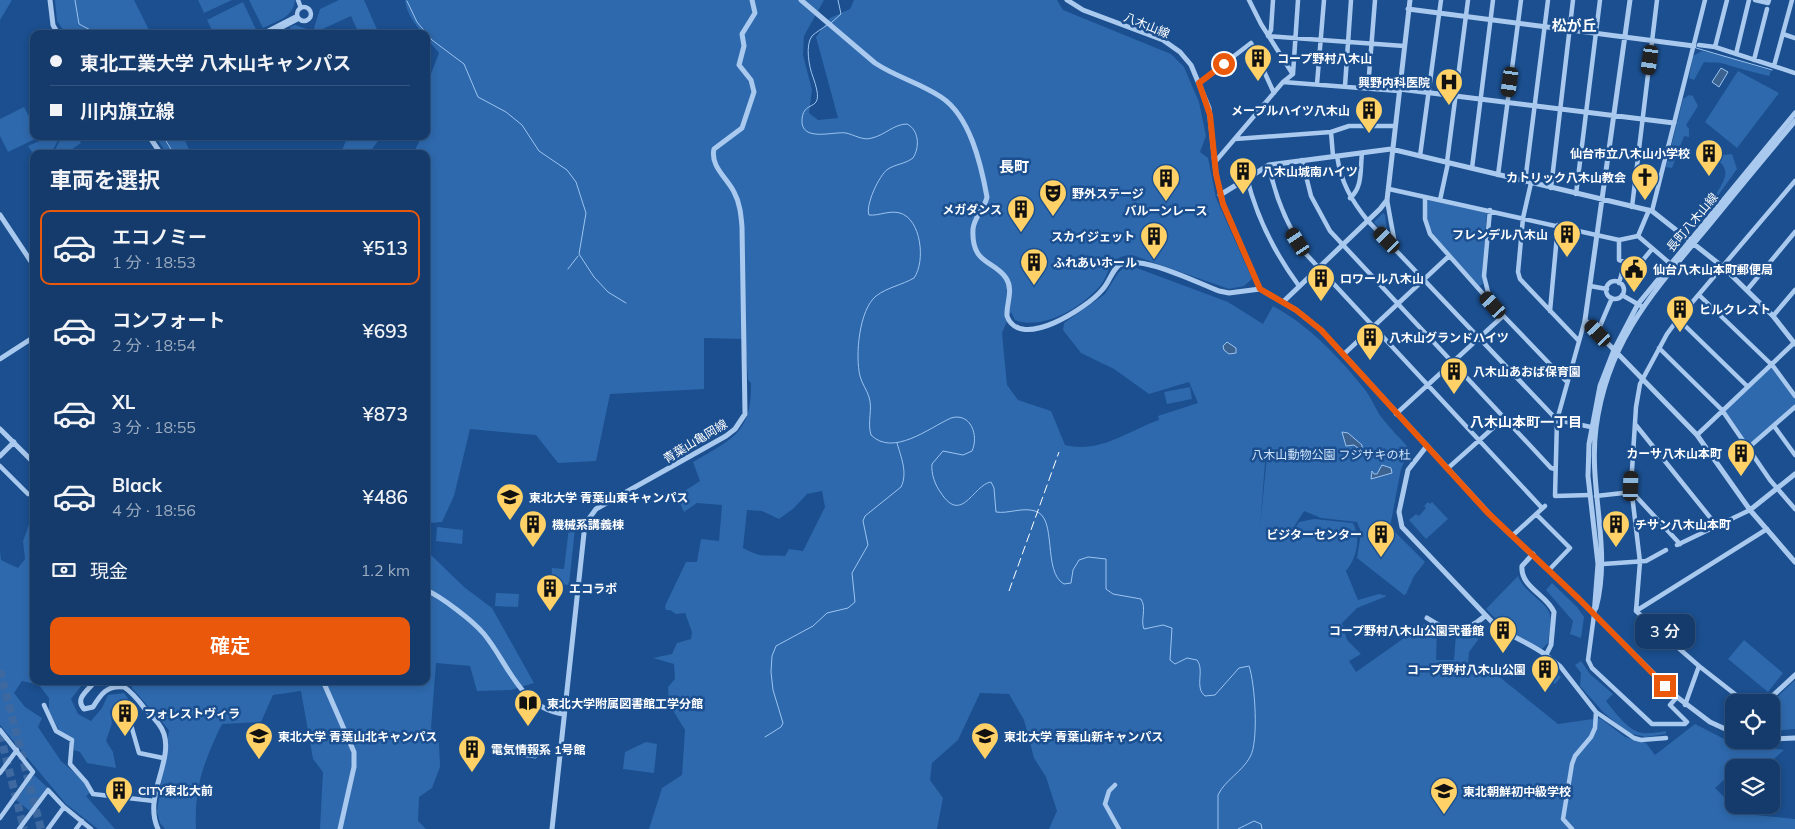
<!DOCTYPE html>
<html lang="ja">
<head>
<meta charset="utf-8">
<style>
	:root { --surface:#143b6b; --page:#1d4271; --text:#f1f3f6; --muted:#9dadc1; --line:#33557e; --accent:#ea580c }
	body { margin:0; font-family:Mulish,"Noto Sans JP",sans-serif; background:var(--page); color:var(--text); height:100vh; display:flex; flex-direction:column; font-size:19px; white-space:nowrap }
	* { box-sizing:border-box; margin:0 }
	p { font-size:16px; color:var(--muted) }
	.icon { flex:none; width:28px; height:28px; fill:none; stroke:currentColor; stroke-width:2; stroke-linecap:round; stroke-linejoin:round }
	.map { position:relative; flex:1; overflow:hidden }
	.drawer { position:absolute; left:30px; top:150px; width:400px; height:535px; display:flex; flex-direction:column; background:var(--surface); border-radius:10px; box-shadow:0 2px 8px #0003,0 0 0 1px var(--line) }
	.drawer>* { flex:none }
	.banner { position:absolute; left:30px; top:30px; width:400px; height:110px; border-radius:10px; box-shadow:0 2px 8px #0003,0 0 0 1px var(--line); display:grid; align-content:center; height:110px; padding:0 20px; background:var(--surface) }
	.tools { position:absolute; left:1725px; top:694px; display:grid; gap:10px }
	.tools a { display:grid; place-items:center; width:55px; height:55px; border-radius:10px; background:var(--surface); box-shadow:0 2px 8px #0003,0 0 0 1px var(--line); font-size:25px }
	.end { position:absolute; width:22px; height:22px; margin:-11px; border:6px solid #ea580c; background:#fff; box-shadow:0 0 0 2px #fff }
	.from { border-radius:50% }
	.bubble { position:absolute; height:35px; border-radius:10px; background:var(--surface); box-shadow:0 2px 8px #0003,0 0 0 1px var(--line); font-size:16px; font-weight:600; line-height:35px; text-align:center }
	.car { position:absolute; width:15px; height:30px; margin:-15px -8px; border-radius:6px; box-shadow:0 0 4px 1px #0007; background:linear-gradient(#222 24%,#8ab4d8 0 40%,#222 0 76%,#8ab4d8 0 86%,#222 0) }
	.banner b { display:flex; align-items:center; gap:18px; height:48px; font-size:19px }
	.banner b+b { border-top:1px solid var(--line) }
	.banner i { width:12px; height:12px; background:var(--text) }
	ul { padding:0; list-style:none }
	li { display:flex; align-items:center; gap:15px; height:75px; margin:0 10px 8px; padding:0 10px; border:2px solid transparent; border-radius:10px }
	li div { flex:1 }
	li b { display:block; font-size:19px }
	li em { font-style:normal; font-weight:600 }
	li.selected { border-color:var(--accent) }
	li>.icon { width:45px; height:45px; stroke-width:1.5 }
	h2 { padding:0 20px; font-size:22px; line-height:60px }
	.pay { display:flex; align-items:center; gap:12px; height:55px; padding:0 20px; font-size:19px }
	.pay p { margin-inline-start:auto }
	.button { display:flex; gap:10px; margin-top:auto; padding:10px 20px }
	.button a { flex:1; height:58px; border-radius:10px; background:var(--accent); color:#fff; font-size:20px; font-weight:600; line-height:58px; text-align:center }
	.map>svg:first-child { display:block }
	.green { fill:#2e69ad; fill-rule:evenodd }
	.water { fill:#3c6290; stroke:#9cc4f0 }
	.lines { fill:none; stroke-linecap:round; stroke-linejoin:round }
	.stream { stroke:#9cc4f0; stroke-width:1 }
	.motorway-tunnel { stroke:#3d69a0; stroke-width:8; stroke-dasharray:8 4; stroke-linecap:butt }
	.minor { stroke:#a9c9ee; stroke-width:4.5 }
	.tertiary { stroke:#a9c9ee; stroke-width:5 }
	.rail { stroke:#fff; stroke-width:1; stroke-dasharray:9 4; stroke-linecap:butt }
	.route { stroke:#ea580c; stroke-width:6 }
	.labels { text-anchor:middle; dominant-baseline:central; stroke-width:5; stroke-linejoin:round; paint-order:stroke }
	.street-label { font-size:12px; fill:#fff; stroke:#1b4f8f }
	.poi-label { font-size:12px; font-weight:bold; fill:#fff; stroke:#1b4f8f; text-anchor:start }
	.park-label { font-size:12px; fill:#cfe3fa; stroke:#1b4f8f }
	.neighbourhood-label { font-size:14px; font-weight:bold; fill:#fff; stroke:#1b4f8f }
	.quarter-label { font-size:15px; font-weight:bold; fill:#fff; stroke:#1b4f8f }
</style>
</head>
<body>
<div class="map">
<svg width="1795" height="829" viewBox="0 0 1795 829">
	<rect width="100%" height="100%" fill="#1b4f8f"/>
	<path class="green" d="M0,0H12L0,20Z
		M55,0H134L151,34H66L57,21Z
		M198,0H232L204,13Z
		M249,0H295C294,17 277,21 263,28Z
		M339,0H364L379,34H359L351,16L316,32L314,28L320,9Z
		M405,0H824L804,36L803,55L812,90L809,113L818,120L838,118L816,37L830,18L850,9L854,0H1057L1063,10L1171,54L1184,67L1199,102L1206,136L1200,152L1208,158L1216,198L1252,279L1244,286L1229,289L1135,256C1127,255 1122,255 1116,260C1108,266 1107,278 1100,286C1082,307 1043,331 1015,320L1011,312L1002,333L1007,385L1018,400L1051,411L1065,445C1100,454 1127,431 1159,420L1158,416L1198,403L1189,382L1149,394L1114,369L1081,353L1063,330L1064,323L1105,294L1118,273L1125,267H1134L1228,302L1263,324L1273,306C1310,326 1340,358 1366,391C1371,398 1375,407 1379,414C1387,425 1398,436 1407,446V455L1401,469L1390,527L1425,562L1414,576L1406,594L1404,595L1357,558L1361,532L1357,522L1321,518L1304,511L1294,527H1291L1295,528L1299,522L1314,519L1353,523C1361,538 1357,558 1346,571L1358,600L1379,594L1387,596L1357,608L1342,623L1347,640L1361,654L1349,661L1356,672L1424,624L1437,629L1436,660H1454L1456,634L1475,631L1481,636L1469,652L1468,666L1492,671L1558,724L1600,718L1625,737L1646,743L1655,755L1695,724L1730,742L1784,750L1766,766L1734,768V771L1715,788L1738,811L1743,808H1754L1755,815L1795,819V829H1049L1057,811L1046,777L1034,758L1024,720L1009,694L980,693L958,740L932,763L930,780L943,798L937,829H649L662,788L682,775L685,730L669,704L668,687L675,679L674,664L653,658L672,654L677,643L691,639L692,632L685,613L676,614L670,610H666L665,606L686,562H697L701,539L719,541L722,505L697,503L684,512L677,496L700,481L693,462C732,439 752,433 751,383L748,380L745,339L704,338V389L610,394L596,461L558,463L536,435L470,429L454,496L442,522L430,523L428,552L464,587L492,608L534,683L511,690L477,691L470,666L436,663L431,728L439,743L440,767L432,788L419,797L418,821L426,829H320L323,772L313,759L301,691L273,695L261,722L222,724C204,761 194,787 196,829H165L160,823L157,812L169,730L132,688V681H426V154H413L422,136H426V87L439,53C428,39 406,18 405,0ZM1258,448L1267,456L1260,527L1265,463ZM822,491L825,507L803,551L789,549L785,556C763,554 764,559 743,548L747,510L762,511L779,519L794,508L807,494Z
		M243,2L257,32L252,34H214L207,20Z
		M295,25L310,30L311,34H291L290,27Z
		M1702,51L1721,55L1771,71L1769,76C1753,72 1737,68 1721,63C1716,62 1710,63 1704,62L1694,80L1689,78L1693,56Z
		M1738,71L1779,93L1737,148L1705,122Z
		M1689,95L1693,96L1698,106L1686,125L1689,129V137L1684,136L1672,168L1666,167L1683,99Z
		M24,107L34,125V136L39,137L8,152L0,136V119Z
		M51,136H60L51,154L34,155L28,146Z
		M62,136H76L81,143L65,154H53Z
		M155,136H183L191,154H167Z
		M348,136H382L368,154H343L342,150Z
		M1715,145L1724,155L1732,154L1737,169L1717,197L1715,196C1727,176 1732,169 1711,155L1710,149Z
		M1428,200L1487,213L1482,274L1483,284L1479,286L1435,238L1427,223L1426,202Z
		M1383,213L1385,215L1388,238L1374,222Z
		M1772,366L1795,399V405L1748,446L1724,410Z
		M1190,387L1192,399L1167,404L1164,392Z
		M1428,502L1430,504L1432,502L1448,519L1426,539L1409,520L1416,514L1419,516L1426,508L1424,506Z
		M570,519H576L569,585L551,583L552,568L564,569Z
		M30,522L34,524V681H85L71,699L78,714L91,721L102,708L108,695L124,693L139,714L126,704L113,707L110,711L112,723L106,741L113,752L116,768L87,763L80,752L74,750V740L60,732L49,711V698L39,685L22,681L14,693L25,707L42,718L38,727L61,761L83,780L90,793L86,796L115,829H98L66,804L0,725V550L1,560L18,568L25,559L23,541Z
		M437,527L463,530L462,544L436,541Z
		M1518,576C1524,593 1548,603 1550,615C1552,623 1549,634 1548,643L1542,649L1507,630L1486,609Z
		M1552,583L1577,607L1584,617L1581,638L1570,634L1573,621L1546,590Z
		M496,593L519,594L518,607L495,606Z
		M1744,640L1783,673L1768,692L1728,659Z
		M1581,661L1590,674L1613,694L1606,701C1615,712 1627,730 1642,733C1649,734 1659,732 1666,731V734L1646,737L1628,733L1604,713L1580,686L1581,673L1575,665Z
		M1544,663L1561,677L1555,684L1538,670Z
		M1795,680V729L1771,731V703Z
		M646,742L657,744L654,773L623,769L625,752Z
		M34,775L47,787L30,811L16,800Z"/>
	<path class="water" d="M1721,68L1728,72L1719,87L1712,82Z
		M1227,342L1236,348V353L1229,354L1224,350L1223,346Z
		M1342,432L1348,433L1362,445V449H1359L1354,445L1346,446Z
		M1382,465L1391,468L1392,473L1371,479L1372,471L1374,474H1377Z
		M517,744L530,746V749L537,750L536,758L520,756L516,752Z"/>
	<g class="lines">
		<path class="stream" d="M75,0L79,24L98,34
			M407,1L417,22L432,40L464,64L478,97L506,112L522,125L539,151L567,170L576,182L586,213L579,254L594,277L608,292L626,303
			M831,23L841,14L838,0
			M827,25C822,29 816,32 812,36C805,45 809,67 813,77C827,116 804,97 802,119C800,143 834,131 846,133C855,135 863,141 872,138C885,135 894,124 907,124C919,130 920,147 913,158C905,164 896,164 888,169C879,175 865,206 869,215C879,216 889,210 900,213C921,219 926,261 914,278C902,285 888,287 876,296C859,310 855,356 860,376C862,384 867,390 869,397C873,409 867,422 871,435C893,457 929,428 951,418C971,412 979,436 972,451L963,455L943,451L932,464C931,474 935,485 941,493C962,525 973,485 991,482L994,488L996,512C1008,514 1022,507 1035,511C1058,517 1042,572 1064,584L1071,583L1073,570L1079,560L1088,557L1106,559V589L1113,594L1141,599C1147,609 1140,620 1144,629L1163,625L1172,628L1170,660L1175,664L1187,658L1197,660C1205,671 1194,687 1205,696L1215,695L1239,668L1249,666C1255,683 1259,742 1250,757C1242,772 1225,780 1218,795V829
			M1696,48L1772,70
			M163,136L174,154
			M568,269L578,256
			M765,737L781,727L783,723L773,690L771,672L772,656L776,646L813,626L827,613L848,608L855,602L852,573L868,545L863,521L865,516L901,487C908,473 901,457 897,443
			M1238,829L1254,821L1261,824L1262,829"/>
		<path class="motorway-tunnel" d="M0,670L41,829
			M0,734L24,829"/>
		<path class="minor" d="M298,0L301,8
			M1249,0L1261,24L1292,73
			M1273,0L1271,30L1268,36L1404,46
			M1755,0L1768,3L1769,0
			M297 14a7 7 0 1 1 14 0a7 7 0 1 1-14 0Z
			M262,34L297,16
			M269,34L298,19
			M1783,34L1795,38
			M1699,45L1715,47L1795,73
			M1715,47L1727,0
			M1736,54L1749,0
			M1754,60L1767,9
			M1774,66L1792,0
			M1283,82L1399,91
			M1199,83L1251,43L1274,93
			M1317,84L1324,0
			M1345,86L1351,0
			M1368,88L1375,0
			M1331,132L1349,126H1394
			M1235,139L1331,132L1333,156
			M1337,156C1341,182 1351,200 1368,221L1557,420L1591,427
			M1420,156L1441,0
			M1302,160L1311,196L1330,231L1551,468L1555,469
			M1215,162L1283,82L1293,74L1298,0
			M1447,162L1468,0
			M1269,165C1275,198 1287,225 1305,253L1542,508
			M1472,168L1493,0
			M1498,175L1521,0
			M1247,178C1257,219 1274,252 1299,286
			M1525,182L1548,0
			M1531,183L1523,218L1518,272L1520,279L1579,341
			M1551,188L1573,0
			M1389,189L1619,240L1638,236
			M1576,194L1600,0
			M1425,197V219L1430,234L1493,305L1566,381
			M1350,198C1363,187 1360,170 1362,153
			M1387,200L1396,250
			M1440,200L1448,163
			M1632,207L1657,0
			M1490,210L1484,276L1490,300
			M1652,211L1705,0
			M1638,236L1673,266
			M1638,236L1649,210
			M1619,240V260L1638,266L1652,249
			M1606 290a9 9 0 1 1 18 0a9 9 0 1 1-18 0Z
			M1619,283L1625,262
			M1590,286L1607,289
			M1747,290L1795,232
			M1622,295L1641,306
			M1699,295L1773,366L1795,396
			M1550,311L1558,225
			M1773,316L1795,290
			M1678,319L1747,386
			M1585,320L1557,420L1555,496L1590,495
			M1597,333L1612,298
			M1659,348L1722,410L1770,480L1795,509
			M1344,354L1449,256
			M1396,414L1503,316
			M1635,424L1717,526
			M1774,426L1795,455
			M1697,435L1794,343
			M1748,448L1795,407
			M0,466L28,494
			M1447,469L1503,419
			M1596,496L1632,492L1680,544
			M1536,514L1570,548L1549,570
			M1512,536L1545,506
			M1677,545L1750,510
			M1603,564L1646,561L1666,550
			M1636,611L1767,529
			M1594,615L1588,660L1592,668L1652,724H1685L1687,722L1670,705L1677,697
			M1546,655L1560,666L1596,712L1595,728L1591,737L1575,756L1572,764L1563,819L1572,829
			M1745,702L1699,666L1636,611L1640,562L1631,486L1636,407L1640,384L1667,334L1678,319L1795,181
			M44,705L56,731L72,740L70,764L86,782L93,794L154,801
			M1685,705L1699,666
			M1596,712L1634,738L1641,740L1666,738
			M131,725L139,753L163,758
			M0,730L33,772L0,818
			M0,773L17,750
			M1115,785L1109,791L1105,804L1119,829
			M19,829L48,790L64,807L91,829
			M48,829L64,807
			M76,829L82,821"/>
		<path class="tertiary" d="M50,0L53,25L58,34
			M801,0L875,63C896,77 920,83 941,97C970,116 981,164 987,197C985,208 974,217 973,229C971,265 994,260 1006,278C1014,290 1006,304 1007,316C1020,352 1088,307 1102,290C1109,283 1111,272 1119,265C1142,254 1195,282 1219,291L1229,293L1260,289
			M1067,0L1083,10L1163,40L1180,52L1191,65L1209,108L1216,174L1223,204L1260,289
			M1630,0L1585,320L1697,435L1750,510L1795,562
			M1408,9L1694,46
			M1399,89L1674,123
			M149,136L161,154
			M1220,195L1269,165L1391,149L1652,211L1723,267L1773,316L1795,344
			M0,215L34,266
			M1260,289L1296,310L1321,330L1495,520L1579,599L1677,697L1710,722L1734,733
			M1283,302L1380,209L1387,200L1410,0
			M0,359L34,337
			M0,429L34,463
			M1426,447L1408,470L1399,512L1402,527L1495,625C1511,637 1530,643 1546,655L1551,645L1554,612C1547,595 1520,587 1522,566L1533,554
			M0,456L14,442
			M1750,510L1795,474
			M426,590C442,597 473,621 484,634C508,663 520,708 563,714
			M1596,608C1612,548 1588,488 1596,428C1607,342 1653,292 1706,229C1735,193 1765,157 1795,121
			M1594,615L1598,564L1588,476L1589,444L1600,386L1614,350L1638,304L1795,113
			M1427,618C1450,633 1463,635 1485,616
			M95,681C89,690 74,698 84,709L93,707C101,694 107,685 124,687C132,692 139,701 145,709C152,716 161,724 164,734C173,762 143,797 158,829
			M323,681L354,752V767L340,829
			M1766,702L1795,675
			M1771,739L1795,738
			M552,829L585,524L596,509L726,436L735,429L745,414L742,227C741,215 740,203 734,192C727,178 710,166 714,149L742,128L754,92L751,80L739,65L744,46L742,34L755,13L752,0"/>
		<path class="rail" d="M1009,591L1059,452"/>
	</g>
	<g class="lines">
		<path class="route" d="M1224,64L1199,83L1210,115L1216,174L1223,204L1260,289L1296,310L1321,330L1487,512L1579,599L1665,686"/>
	</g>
	<defs>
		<g id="building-pin" transform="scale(1.4375)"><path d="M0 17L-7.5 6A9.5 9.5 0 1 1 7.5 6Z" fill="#ffd166" stroke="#1b4f8f"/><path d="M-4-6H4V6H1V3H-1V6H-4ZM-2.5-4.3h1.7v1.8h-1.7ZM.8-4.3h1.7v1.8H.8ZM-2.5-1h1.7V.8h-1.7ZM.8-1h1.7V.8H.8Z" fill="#111"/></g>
		<g id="hospital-pin" transform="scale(1.4375)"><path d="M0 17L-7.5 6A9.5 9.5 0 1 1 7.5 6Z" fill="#ffd166" stroke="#1b4f8f"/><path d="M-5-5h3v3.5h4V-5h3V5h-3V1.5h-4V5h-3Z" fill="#111"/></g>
		<g id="church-pin" transform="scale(1.4375)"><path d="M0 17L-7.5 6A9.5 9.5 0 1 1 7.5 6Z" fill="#ffd166" stroke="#1b4f8f"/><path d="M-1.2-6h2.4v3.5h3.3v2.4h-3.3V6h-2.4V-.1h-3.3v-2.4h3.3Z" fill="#111"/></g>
		<g id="theatre-pin" transform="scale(1.4375)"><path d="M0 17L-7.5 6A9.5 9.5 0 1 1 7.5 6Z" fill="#ffd166" stroke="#1b4f8f"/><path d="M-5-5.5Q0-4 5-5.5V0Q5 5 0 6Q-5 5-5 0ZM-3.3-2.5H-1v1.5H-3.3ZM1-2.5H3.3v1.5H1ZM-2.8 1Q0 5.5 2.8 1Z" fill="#111"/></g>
		<g id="civic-pin" transform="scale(1.4375)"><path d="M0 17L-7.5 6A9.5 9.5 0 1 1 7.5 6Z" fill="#ffd166" stroke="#1b4f8f"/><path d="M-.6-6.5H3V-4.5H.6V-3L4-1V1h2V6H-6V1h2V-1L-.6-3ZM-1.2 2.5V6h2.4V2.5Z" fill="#111"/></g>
		<g id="university-pin" transform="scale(1.4375)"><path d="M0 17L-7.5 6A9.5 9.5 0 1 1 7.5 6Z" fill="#ffd166" stroke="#1b4f8f"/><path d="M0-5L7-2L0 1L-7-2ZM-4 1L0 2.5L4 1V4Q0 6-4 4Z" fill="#111"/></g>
		<g id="library-pin" transform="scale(1.4375)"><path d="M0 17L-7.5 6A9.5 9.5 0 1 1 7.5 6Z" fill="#ffd166" stroke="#1b4f8f"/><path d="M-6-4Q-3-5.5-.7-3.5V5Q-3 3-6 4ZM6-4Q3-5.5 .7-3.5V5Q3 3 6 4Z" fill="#111"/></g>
		<g id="school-pin" transform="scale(1.4375)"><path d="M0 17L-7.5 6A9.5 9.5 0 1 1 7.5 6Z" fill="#ffd166" stroke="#1b4f8f"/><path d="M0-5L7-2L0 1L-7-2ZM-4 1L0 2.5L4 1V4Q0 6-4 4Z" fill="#111"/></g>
	</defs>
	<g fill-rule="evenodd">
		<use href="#building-pin" x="1258" y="58"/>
		<use href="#hospital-pin" x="1449" y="82"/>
		<use href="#building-pin" x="1369" y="110"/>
		<use href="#building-pin" x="1709" y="153"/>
		<use href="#building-pin" x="1243" y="171"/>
		<use href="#church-pin" x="1645" y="177"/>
		<use href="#building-pin" x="1166" y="178"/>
		<use href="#theatre-pin" x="1053" y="193"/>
		<use href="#building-pin" x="1021" y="209"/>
		<use href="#building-pin" x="1567" y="234"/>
		<use href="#building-pin" x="1154" y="236"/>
		<use href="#building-pin" x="1034" y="262"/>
		<use href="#civic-pin" x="1634" y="269"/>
		<use href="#building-pin" x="1321" y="278"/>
		<use href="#building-pin" x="1680" y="309"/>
		<use href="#building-pin" x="1370" y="337"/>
		<use href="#building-pin" x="1454" y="371"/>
		<use href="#building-pin" x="1741" y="453"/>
		<use href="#university-pin" x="510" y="497"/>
		<use href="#building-pin" x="533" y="524"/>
		<use href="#building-pin" x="1616" y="524"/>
		<use href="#building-pin" x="1381" y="534"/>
		<use href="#building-pin" x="550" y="588"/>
		<use href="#building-pin" x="1503" y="630"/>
		<use href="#building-pin" x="1545" y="669"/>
		<use href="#library-pin" x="528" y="703"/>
		<use href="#building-pin" x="125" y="713"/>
		<use href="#university-pin" x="259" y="736"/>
		<use href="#university-pin" x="985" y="736"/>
		<use href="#building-pin" x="472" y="749"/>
		<use href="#building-pin" x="119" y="790"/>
		<use href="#school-pin" x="1444" y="791"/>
	</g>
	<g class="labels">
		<g class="street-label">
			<text transform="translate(1147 25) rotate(22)">八木山線</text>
			<text transform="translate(1692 222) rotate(-50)">長町八木山線</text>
			<text transform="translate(695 441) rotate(-31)">青葉山亀岡線</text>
		</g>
		<g class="poi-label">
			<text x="1277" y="58">コープ野村八木山</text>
			<text x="1430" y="82" text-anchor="end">興野内科医院</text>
			<text x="1350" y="110" text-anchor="end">メープルハイツ八木山</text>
			<text x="1690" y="153" text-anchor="end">仙台市立八木山小学校</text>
			<text x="1262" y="171">八木山城南ハイツ</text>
			<text x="1626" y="177" text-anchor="end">カトリック八木山教会</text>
			<text x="1072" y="193">野外ステージ</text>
			<text x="1002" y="209" text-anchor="end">メガダンス</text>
			<text x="1166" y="210" text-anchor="middle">バルーンレース</text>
			<text x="1548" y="234" text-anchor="end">フレンデル八木山</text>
			<text x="1135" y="236" text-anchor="end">スカイジェット</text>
			<text x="1053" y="262">ふれあいホール</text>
			<text x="1653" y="269">仙台八木山本町郵便局</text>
			<text x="1340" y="278">ロワール八木山</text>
			<text x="1699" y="309">ヒルクレスト</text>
			<text x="1389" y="337">八木山グランドハイツ</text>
			<text x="1473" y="371">八木山あおば保育園</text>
			<text x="1722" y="453" text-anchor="end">カーサ八木山本町</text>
			<text x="529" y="497">東北大学 青葉山東キャンパス</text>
			<text x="552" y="524">機械系講義棟</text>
			<text x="1635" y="524">チサン八木山本町</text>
			<text x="1362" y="534" text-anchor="end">ビジターセンター</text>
			<text x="569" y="588">エコラボ</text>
			<text x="1484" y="630" text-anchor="end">コープ野村八木山公園弐番館</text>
			<text x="1526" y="669" text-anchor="end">コープ野村八木山公園</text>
			<text x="547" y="703">東北大学附属図書館工学分館</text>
			<text x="144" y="713">フォレストヴィラ</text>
			<text x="278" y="736">東北大学 青葉山北キャンパス</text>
			<text x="1004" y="736">東北大学 青葉山新キャンパス</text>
			<text x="491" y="749">電気情報系 1号館</text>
			<text x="138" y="790">CITY東北大前</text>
			<text x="1463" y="791">東北朝鮮初中級学校</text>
		</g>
		<g class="park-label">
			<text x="1331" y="454">八木山動物公園 フジサキの杜</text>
		</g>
		<g class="neighbourhood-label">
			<text x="1526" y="422">八木山本町一丁目</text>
		</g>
		<g class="quarter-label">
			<text x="1574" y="25">松が丘</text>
			<text x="1014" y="166">長町</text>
		</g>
	</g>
</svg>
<div class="tools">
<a><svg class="icon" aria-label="locate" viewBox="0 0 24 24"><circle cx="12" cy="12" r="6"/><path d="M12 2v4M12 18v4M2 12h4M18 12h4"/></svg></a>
<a><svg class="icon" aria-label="layers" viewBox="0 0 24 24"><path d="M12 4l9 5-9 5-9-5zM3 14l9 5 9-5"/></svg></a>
</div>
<i class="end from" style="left:1224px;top:64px"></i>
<i class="end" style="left:1665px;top:686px"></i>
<div class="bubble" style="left:1635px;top:614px;width:60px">3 分</div>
<i class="car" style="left:1650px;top:60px;rotate:188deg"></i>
<i class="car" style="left:1510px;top:82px;rotate:188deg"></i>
<i class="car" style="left:1387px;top:240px;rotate:316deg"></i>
<i class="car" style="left:1298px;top:242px;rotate:327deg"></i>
<i class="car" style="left:1493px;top:305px;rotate:318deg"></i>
<i class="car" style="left:1598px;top:333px;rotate:317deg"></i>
<i class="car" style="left:1631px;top:486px;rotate:2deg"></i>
<div class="banner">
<b><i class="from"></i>東北工業大学 八木山キャンパス</b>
<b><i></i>川内旗立線</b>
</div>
<section class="drawer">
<h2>車両を選択</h2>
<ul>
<li class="selected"><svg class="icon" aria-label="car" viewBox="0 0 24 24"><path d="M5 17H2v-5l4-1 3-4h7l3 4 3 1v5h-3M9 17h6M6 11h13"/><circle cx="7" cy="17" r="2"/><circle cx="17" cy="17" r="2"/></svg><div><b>エコノミー</b><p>1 分 · 18:53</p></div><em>¥513</em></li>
<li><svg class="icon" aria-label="car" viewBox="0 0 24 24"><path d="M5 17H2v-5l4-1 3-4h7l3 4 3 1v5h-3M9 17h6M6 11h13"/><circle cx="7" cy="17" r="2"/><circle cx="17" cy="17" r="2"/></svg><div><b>コンフォート</b><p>2 分 · 18:54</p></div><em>¥693</em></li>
<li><svg class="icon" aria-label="car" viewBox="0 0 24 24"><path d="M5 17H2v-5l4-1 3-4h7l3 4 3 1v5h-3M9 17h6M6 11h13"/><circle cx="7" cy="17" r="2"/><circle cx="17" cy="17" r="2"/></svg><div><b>XL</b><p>3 分 · 18:55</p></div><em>¥873</em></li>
<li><svg class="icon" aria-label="car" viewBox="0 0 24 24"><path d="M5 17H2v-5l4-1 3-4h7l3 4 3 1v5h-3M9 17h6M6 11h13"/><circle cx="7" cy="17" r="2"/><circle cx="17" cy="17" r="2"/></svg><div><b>Black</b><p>4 分 · 18:56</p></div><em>¥486</em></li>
</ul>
<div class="pay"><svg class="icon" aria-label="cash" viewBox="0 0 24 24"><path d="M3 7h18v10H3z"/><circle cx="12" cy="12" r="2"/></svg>現金<p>1.2 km</p></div>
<div class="button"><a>確定</a></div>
</section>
</div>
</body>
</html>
